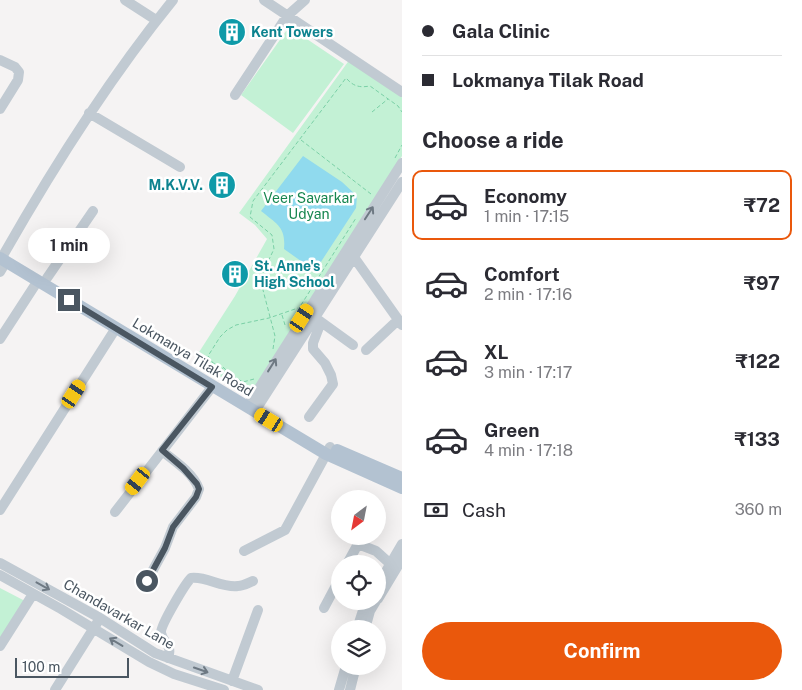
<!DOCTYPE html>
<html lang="en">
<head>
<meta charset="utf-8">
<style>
	:root { --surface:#fff; --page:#f7f7f7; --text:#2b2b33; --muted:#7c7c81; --line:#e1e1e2; --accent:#ea580c }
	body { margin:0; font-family:"Public Sans",sans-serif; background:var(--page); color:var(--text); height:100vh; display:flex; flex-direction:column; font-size:19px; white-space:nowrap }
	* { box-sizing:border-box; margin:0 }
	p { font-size:16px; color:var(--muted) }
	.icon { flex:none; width:28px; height:28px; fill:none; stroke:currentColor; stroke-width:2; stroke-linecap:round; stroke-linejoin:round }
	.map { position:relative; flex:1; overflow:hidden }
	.side { display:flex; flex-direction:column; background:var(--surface); width:400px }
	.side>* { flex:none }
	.top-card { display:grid; align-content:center; height:110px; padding:0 20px; background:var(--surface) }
	.needle { width:32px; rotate:212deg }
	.fabs { position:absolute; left:331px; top:490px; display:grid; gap:10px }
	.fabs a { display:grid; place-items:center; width:55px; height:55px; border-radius:50%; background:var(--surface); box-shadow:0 5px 20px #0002; font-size:25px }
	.scale { position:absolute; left:15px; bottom:12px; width:114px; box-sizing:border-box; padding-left:5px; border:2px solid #4a5661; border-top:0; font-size:14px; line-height:18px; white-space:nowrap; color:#4a5661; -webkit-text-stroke:4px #fff; paint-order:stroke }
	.end { position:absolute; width:22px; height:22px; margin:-11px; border:6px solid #4a5661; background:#fff; box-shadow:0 0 0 2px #fff }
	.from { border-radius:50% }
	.bubble { position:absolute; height:35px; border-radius:18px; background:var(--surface); box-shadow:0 5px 20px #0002; font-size:16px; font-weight:700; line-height:35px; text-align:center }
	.car { position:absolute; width:15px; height:30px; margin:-15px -8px; border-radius:6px; box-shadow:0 0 4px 1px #0007; background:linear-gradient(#f5c518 24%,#345 0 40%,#f5c518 0 76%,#345 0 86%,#f5c518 0) }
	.top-card b { display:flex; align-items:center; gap:18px; height:48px; font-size:19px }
	.top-card b+b { border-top:1px solid var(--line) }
	.top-card i { width:12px; height:12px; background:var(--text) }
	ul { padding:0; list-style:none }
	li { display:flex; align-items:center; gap:15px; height:70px; margin:0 10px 8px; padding:0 10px; border:2px solid transparent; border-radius:10px }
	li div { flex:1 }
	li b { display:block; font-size:19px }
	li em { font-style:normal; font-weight:700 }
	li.on { border-color:var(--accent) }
	li>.icon { width:45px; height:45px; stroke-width:1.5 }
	h2 { padding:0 20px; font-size:22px; line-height:60px }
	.pay { display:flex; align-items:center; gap:12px; height:55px; padding:0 20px; font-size:19px }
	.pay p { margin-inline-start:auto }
	.cta { display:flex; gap:10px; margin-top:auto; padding:10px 20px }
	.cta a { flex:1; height:58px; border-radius:30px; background:var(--accent); color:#fff; font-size:20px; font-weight:700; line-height:58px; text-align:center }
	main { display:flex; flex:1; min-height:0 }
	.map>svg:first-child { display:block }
	.green { fill:#c3f1d5 }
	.water { fill:#90daee }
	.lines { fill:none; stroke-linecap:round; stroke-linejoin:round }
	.path { stroke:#7ad0a6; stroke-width:1; stroke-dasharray:4 2.5; stroke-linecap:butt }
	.minor { stroke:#c1cad2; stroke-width:10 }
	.major { stroke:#b3c2d1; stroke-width:12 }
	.oneway { stroke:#6e7983 }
	.route { stroke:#4a5661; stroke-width:6 }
	.labels { text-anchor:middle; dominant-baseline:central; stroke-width:5; stroke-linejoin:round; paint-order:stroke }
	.culture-label { font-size:14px; font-weight:bold; fill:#0d838f; stroke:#fff; text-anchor:start }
	.park-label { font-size:14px; fill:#17864f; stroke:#fff }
	.street-label { font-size:14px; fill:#4a5661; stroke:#fff }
</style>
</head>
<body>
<main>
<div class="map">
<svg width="402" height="690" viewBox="0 0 402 690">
	<rect width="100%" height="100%" fill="#f5f3f3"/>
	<path class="green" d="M289,27L344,64L293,133L241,95Z
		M350,59L402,95V156L251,396L194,360L235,296L267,239L255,225L239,213Z
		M0,588L25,601L0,638Z"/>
	<path class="water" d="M303,156L342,182L357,196L356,208L315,271L284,249C286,227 277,224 261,211Z"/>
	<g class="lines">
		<path class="path" d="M372,112L388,99
			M301,140L371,194
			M395,158L402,145
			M301,305L356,218
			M282,315L285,325
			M273,349L275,336L263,290V272L274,249L272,235L250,217L253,201L346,78C353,86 359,88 370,86L398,106L402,112
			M217,377L223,368
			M254,379L243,382L231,375L223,367L213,363L208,356L220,337L227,330L236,325L269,318L298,308"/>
		<path class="minor" d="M125,0L156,20
			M264,0L402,92
			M0,60L15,67L19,72L18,80L0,109
			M235,95L287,16L305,0
			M89,113L180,167
			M351,253L402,325
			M1,259C52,169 107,81 173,0
			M0,272L6,262
			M47,278L93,211
			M317,319L353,345
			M0,339L37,282
			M366,350L398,320
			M247,407L402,163
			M255,411L402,182
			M309,417L333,384L331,375L325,363L313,349V343L321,322
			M0,510L116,328
			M115,512L212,387
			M244,551L285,530L330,447
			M0,563L100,618L155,653L258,690
			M347,564L358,544L376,551L396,569
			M0,575L61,609L149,662L174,674L224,690
			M147,581L165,548L173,527L196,497L199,489C193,473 175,461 162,451
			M378,585L402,544
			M378,599L402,559
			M324,608L340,578
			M357,629L366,601
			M365,629L370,611L376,601
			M0,646L33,594
			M168,658C173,644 163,644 161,633C160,626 185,584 191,578C207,576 221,588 238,586C243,586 248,583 253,581
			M232,681L258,610
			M55,690L97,623
			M339,690L346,666
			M350,690L356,666"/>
		<path class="major" d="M0,258L326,454L402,488
			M337,450L402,478"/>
	</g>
	<defs><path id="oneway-shaft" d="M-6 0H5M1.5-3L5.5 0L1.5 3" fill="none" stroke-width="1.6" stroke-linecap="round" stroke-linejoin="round" transform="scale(1.25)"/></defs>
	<g class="oneway">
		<use href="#oneway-shaft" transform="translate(369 213) rotate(-57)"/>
		<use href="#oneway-shaft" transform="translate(272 365) rotate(-58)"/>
		<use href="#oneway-shaft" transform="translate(43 586) rotate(29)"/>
		<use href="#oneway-shaft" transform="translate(116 642) rotate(-149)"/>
		<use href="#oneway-shaft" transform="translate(201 670) rotate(19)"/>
	</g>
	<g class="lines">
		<path class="route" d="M69,300L212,387L162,450L183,468L197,484L199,489L196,497L173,527L165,548L147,581"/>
	</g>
	<defs>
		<g id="building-disc" transform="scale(1.4375)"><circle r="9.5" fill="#0f9aa8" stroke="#fff"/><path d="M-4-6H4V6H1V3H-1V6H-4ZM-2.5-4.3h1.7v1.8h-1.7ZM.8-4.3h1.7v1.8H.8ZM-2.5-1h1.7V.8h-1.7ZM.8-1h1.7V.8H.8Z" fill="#fff"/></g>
	</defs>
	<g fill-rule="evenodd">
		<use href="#building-disc" x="232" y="32"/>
		<use href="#building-disc" x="222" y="185"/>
		<use href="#building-disc" x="235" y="274"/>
	</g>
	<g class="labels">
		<g class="culture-label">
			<text x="251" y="32">Kent Towers</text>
			<text x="203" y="185" text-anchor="end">M.K.V.V.</text>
			<text x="254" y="266">St. Anne's<tspan x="254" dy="16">High School</tspan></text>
		</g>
		<g class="park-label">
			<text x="309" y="198">Veer Savarkar<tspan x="309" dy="16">Udyan</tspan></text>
		</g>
		<g class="street-label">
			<text transform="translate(193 357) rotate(31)">Lokmanya Tilak Road</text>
			<text transform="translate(119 614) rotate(30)">Chandavarkar Lane</text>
		</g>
	</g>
</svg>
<div class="fabs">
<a><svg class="needle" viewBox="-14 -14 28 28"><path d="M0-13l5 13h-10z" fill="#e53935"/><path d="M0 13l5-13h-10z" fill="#7c7c81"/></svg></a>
<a><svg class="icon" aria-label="locate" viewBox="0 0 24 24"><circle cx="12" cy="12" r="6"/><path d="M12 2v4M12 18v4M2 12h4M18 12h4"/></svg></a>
<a><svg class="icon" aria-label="layers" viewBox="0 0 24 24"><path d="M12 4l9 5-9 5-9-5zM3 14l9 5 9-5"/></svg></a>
</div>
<div class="scale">100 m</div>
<i class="end from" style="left:147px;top:581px"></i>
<i class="end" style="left:69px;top:300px"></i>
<div class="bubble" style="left:28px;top:228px;width:82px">1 min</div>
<i class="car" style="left:302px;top:318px;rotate:33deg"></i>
<i class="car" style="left:74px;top:394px;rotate:33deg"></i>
<i class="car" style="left:269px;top:420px;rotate:301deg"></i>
<i class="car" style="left:138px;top:481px;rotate:217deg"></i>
</div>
<section class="side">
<div class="top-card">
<b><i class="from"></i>Gala Clinic</b>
<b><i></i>Lokmanya Tilak Road</b>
</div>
<h2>Choose a ride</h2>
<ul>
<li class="on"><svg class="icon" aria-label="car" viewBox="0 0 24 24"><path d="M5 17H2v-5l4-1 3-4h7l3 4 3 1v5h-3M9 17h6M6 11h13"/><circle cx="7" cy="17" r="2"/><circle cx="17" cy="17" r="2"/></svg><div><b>Economy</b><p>1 min · 17:15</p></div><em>₹72</em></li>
<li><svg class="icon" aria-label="car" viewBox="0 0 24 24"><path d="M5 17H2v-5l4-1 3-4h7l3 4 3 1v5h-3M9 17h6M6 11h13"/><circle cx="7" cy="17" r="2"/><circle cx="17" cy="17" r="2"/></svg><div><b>Comfort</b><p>2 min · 17:16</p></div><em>₹97</em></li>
<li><svg class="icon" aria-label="car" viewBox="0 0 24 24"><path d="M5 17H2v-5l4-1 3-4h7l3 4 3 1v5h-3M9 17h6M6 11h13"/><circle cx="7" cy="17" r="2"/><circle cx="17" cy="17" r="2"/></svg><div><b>XL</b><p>3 min · 17:17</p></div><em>₹122</em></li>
<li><svg class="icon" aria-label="car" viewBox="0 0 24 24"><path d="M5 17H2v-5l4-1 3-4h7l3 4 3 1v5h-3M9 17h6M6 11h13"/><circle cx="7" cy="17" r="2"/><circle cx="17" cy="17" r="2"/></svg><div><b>Green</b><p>4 min · 17:18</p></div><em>₹133</em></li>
</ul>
<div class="pay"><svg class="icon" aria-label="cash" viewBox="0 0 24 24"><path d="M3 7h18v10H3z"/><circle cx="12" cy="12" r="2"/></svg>Cash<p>360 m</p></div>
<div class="cta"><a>Confirm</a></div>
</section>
</main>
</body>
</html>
